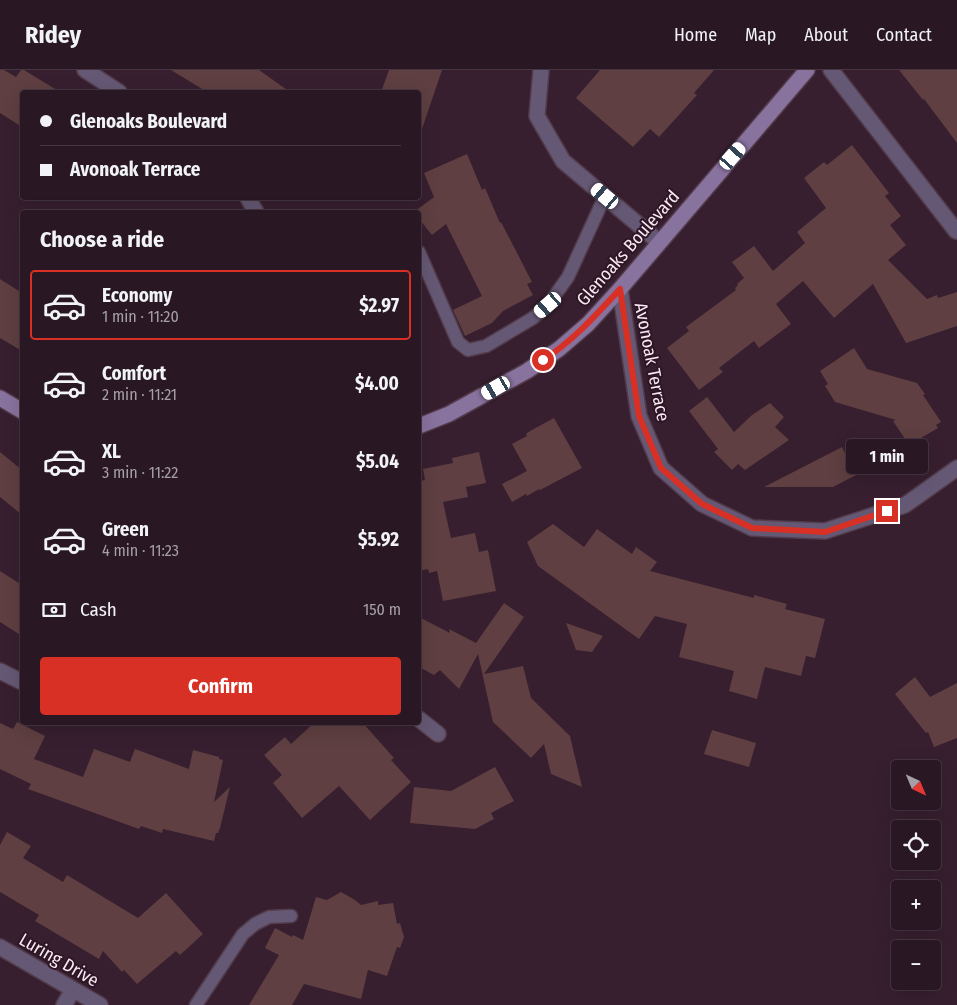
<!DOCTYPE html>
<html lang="en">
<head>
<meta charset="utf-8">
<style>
	:root { --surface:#291723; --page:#352430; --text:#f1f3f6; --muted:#a59fa6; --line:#453641; --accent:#d93025 }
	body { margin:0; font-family:"Fira Sans Condensed",sans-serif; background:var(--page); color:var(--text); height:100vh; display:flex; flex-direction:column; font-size:19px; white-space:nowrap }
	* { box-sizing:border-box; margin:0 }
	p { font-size:16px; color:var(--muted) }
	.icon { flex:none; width:28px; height:28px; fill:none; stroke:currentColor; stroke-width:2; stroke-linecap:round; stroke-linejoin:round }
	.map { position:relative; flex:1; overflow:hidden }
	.panel { position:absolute; left:20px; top:140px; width:401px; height:515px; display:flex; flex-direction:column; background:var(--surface); border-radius:5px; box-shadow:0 5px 20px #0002,0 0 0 1px var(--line) }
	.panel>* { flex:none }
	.banner { position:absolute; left:20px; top:20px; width:401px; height:110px; border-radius:5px; box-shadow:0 5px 20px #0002,0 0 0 1px var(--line); display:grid; align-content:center; height:110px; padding:0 20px; background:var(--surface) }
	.needle { width:32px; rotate:136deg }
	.fabs { position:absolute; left:891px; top:690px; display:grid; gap:10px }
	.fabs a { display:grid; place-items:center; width:50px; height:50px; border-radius:5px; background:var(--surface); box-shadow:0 5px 20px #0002,0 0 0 1px var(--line); font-size:25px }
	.end { position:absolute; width:22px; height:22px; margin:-11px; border:6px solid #d93025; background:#fff; box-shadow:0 0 0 2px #fff }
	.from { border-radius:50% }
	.bubble { position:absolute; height:35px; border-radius:5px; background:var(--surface); box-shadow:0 5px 20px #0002,0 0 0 1px var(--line); font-size:16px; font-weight:700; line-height:35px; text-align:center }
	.car { position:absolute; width:15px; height:30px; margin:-15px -8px; border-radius:6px; box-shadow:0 0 4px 1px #0007; background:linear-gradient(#fff 24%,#345 0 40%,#fff 0 76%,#345 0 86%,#fff 0) }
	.banner b { display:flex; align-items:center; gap:18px; height:48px; font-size:19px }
	.banner b+b { border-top:1px solid var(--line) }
	.banner i { width:12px; height:12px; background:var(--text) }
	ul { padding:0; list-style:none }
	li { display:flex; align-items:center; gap:15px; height:70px; margin:0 10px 8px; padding:0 10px; border:2px solid transparent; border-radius:5px }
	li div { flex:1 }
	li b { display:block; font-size:19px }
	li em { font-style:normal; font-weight:700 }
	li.on { border-color:var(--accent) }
	li>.icon { width:45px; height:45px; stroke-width:1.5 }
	h2 { padding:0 20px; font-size:22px; line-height:60px }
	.pay { display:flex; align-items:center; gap:12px; height:55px; padding:0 20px; font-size:19px }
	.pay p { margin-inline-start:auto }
	.action { display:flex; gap:10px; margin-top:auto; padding:10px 20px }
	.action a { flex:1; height:58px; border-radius:5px; background:var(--accent); color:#fff; font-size:20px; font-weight:700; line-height:58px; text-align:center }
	header { display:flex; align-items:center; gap:30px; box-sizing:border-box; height:70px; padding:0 25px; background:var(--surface); border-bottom:1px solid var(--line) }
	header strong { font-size:24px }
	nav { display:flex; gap:28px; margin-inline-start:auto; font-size:18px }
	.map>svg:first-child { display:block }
	.building { fill:#5f3f41 }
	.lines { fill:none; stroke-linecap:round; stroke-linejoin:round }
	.lane-casing { stroke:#523b4a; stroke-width:15 }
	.street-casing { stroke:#523b4a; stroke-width:18 }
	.secondary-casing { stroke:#523b4a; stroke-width:18 }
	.lane { stroke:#655874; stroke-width:12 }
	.street { stroke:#655874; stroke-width:15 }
	.secondary { stroke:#88729e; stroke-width:15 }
	.route { stroke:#d93025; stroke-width:6 }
	.labels { text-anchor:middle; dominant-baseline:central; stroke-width:4; stroke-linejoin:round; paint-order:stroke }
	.street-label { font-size:18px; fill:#fae9f3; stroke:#2d1625 }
</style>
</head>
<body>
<header>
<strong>Ridey</strong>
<nav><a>Home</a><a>Map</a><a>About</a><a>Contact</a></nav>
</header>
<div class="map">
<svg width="957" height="935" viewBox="0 0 957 935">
	<rect width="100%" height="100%" fill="#371f2f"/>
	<path class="building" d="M0,0H4L16,7L21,0H24L60,22H22V57L0,43Z
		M171,0H259L290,22H207Z
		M389,0H442L422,59L419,58V22H381Z
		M600,0H714L694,23L697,25L659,67L650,59L633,77L576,28Z
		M899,0H957V73L924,29L923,30Z
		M852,75L889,123L885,126L901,146L890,155L906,175L888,190L927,229L937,225L938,228L957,222V256L906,273L873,214L834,248L803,211L776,234L791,254L759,278L754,271L719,298L723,302L699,320L667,278L689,261L686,257L736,220L735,218L738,215L737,214L744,208L732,192L754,176L773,201L805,173L797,162L826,138L804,108L824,92L827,95Z
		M467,84L482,120L485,118L500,153L501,152L532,212L527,214L533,225L503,241L492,253L465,266L453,240L482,226L446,154L432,165L419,149V142H414L434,127L424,103Z
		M0,209L22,223V281L0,268Z
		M854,278L867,299L917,313L925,324L923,325L941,352L936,355L938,358L909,375L893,351L896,350L835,332L825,316L828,314L820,301Z
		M707,327L734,362L752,345L770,333L784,347L775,357L789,370L745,400L738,394L732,400L714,382L718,379L689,341Z
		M554,348L582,398L540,420L539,419L527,426L526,424L512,432L502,414L527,401L512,374L527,366L526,364L530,361Z
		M842,377L856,405L833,417H764Z
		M0,382L22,400V445L0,427Z
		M479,382L486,413L466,417L468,427L443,432L451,468L475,463L479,482L488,480L496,521L443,531L437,501L429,503L428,499L419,501V411L425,410L423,399L453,393L452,388Z
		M553,454L584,477L597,459L632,484L636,477L657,492L650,501L754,528V525L787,534L785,539L825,549L815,588L806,586L801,606L765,597L757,629L729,621L734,601L679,587L687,554L655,546L639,569L538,496L527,472Z
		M0,501L22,515V566L0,552Z
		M504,533L524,547L484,604L523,596L531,628L570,666L582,717L551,704L544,674L531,688L493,652L478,584L459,619L440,600L434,605L419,597V547L450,563L449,559L476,573Z
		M566,553L603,566L592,582L576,580Z
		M915,607L930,627L957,613V668L934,677L928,662L926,663L895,624Z
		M17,652L45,666L34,689L83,707L94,679L130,692L135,679L189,699L193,680L219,687V689L223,690L214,732L230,717L220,758L218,763H216L214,771L163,759L162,763L141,756L139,759L28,719L31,714L0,699V653L13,659Z
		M315,652H362L394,688L391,690L411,712L370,750L339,716L302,748L273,713L282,705L264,685L285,667L291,674Z
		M712,660L756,673L749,697L704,684Z
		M495,697L514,731L491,743L494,749L475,759L410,753L414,717L451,721Z
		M7,762L31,776L23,788L63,812L67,805L138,848L166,823L203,864L180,885L176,881L137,914L124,900L122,902L103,881L99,889L35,851L39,845L0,822V775Z
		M341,822L355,830L361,835L378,831V835L393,833L397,854L400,853L404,867L400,878L397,877L387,906L368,900L361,929L304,914L292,935H249L279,885L265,878L275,858L292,867L293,865L303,870L316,827L327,830Z"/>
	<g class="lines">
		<g class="lane-casing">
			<path id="lane" d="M419,182L458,272L468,280L486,276L533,248L548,235L568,207L605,126
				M196,935L243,864L255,854L269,847L291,846"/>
		</g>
		<g class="street-casing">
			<path id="street" d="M85,0L119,22
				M541,0L537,46L563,91L659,172
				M831,0L956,161
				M248,128L256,142
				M620,219L639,346L661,398L702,434L752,458L825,461L905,435L957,398
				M0,601L22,612
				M419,649L438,664
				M0,877L100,935
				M64,935L73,920"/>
		</g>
		<g class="secondary-casing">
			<path id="secondary" d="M0,328L22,341
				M419,356L449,344L527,301L559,279L588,254L620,219L807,0"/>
		</g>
		<use href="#lane" class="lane"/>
		<use href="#street" class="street"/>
		<use href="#secondary" class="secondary"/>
	</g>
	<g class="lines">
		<path class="route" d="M543,290C573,271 596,245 620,219L639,346L661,398L702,434L752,458L825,462L887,441"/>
	</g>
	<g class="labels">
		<g class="street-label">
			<text transform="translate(628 178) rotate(-49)">Glenoaks Boulevard</text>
			<text transform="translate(652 292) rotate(79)">Avonoak Terrace</text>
			<text transform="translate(59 890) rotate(30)">Luring Drive</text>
		</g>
	</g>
</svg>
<div class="fabs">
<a><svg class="needle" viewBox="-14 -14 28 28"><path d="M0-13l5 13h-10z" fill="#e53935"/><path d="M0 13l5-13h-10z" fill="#a59fa6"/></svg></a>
<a><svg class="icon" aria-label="locate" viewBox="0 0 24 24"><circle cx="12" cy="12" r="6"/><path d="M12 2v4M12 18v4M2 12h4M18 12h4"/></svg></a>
<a>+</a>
<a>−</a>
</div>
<i class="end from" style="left:543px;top:290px"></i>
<i class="end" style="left:887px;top:441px"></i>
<div class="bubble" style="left:846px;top:369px;width:82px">1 min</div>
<i class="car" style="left:733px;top:86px;rotate:41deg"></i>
<i class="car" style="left:605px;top:126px;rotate:310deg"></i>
<i class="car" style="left:548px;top:235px;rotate:229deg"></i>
<i class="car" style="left:496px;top:318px;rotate:240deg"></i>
<div class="banner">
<b><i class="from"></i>Glenoaks Boulevard</b>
<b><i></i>Avonoak Terrace</b>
</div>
<section class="panel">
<h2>Choose a ride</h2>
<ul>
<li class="on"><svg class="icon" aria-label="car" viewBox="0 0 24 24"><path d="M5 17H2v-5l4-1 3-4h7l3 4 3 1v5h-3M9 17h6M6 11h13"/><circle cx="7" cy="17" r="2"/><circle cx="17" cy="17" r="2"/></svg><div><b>Economy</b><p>1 min · 11:20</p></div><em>$2.97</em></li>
<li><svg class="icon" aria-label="car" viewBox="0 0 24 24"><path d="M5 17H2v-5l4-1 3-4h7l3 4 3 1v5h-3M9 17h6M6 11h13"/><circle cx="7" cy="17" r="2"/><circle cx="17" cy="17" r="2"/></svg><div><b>Comfort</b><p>2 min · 11:21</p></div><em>$4.00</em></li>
<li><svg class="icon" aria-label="car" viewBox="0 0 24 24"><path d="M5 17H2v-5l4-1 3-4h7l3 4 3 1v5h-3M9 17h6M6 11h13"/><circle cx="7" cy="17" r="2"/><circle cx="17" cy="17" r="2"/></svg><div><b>XL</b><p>3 min · 11:22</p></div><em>$5.04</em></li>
<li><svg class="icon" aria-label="car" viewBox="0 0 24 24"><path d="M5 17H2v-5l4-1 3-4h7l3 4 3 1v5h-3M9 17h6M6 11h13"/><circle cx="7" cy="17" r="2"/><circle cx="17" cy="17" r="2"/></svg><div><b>Green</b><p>4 min · 11:23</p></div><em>$5.92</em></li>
</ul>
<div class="pay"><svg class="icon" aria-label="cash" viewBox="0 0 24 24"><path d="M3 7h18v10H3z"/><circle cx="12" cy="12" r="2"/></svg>Cash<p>150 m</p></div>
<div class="action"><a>Confirm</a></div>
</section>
</div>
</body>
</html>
